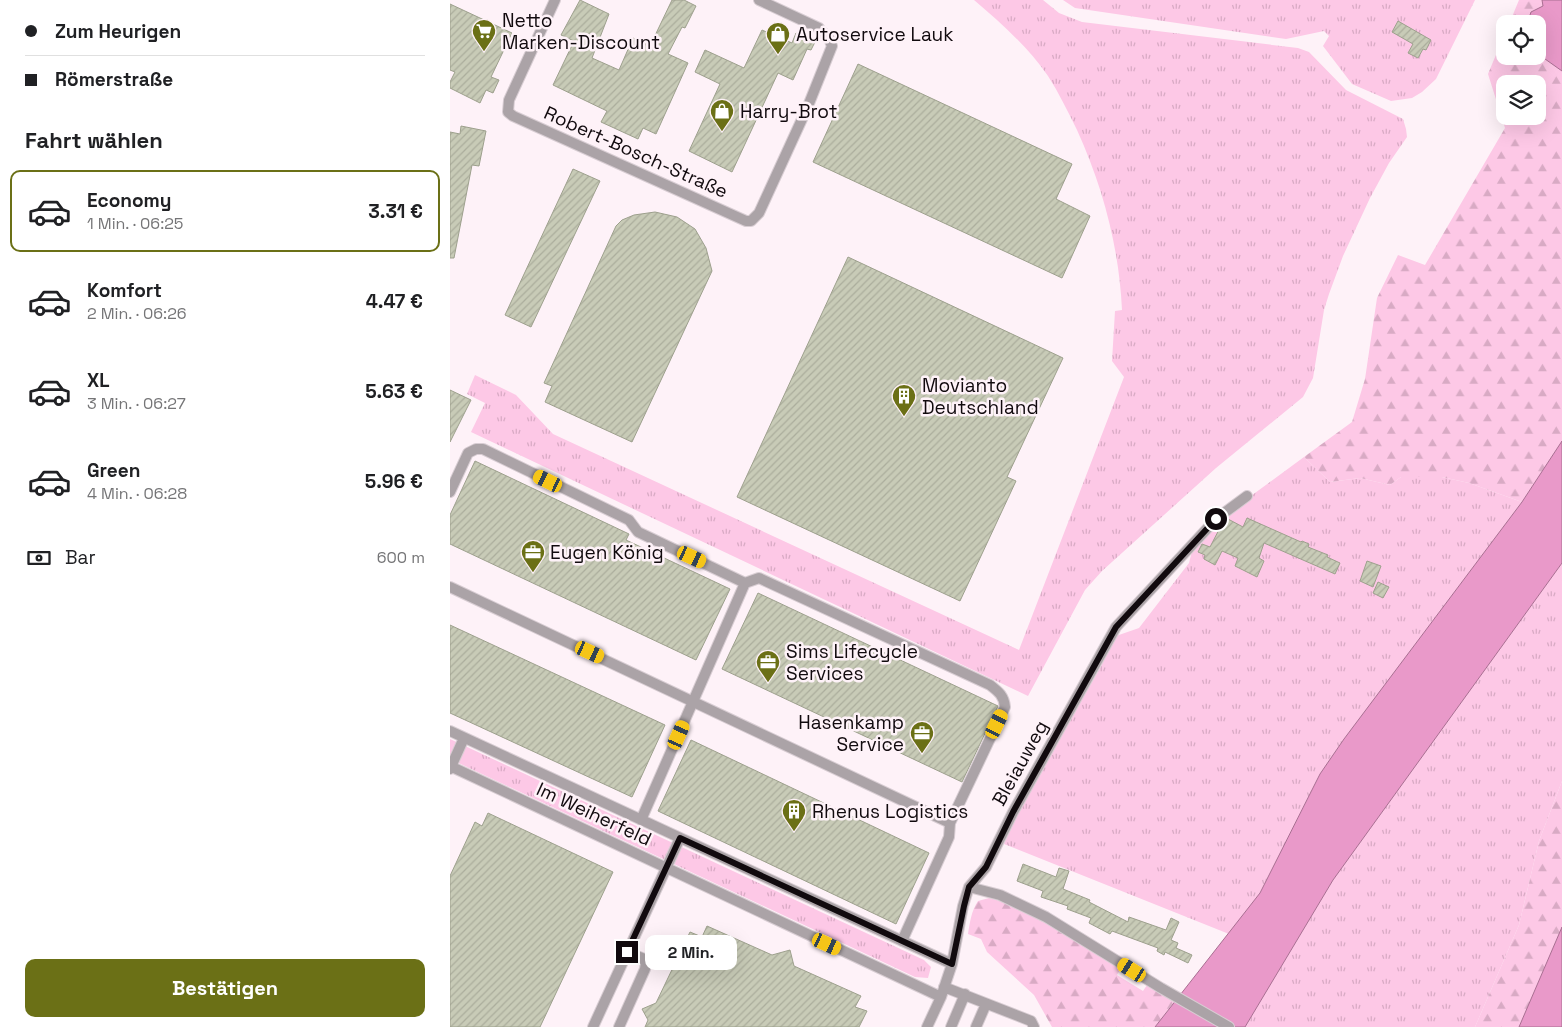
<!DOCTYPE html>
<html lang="de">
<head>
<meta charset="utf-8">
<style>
	:root { --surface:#fff; --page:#f6f6f6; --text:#202124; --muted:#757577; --line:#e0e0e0; --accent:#6b7016 }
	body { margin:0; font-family:"Space Grotesk",sans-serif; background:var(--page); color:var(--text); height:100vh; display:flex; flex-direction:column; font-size:19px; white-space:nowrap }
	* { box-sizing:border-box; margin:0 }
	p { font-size:16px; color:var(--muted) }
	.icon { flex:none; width:28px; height:28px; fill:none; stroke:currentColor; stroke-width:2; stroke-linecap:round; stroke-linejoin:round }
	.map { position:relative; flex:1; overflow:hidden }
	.panel { display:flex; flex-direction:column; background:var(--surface); width:450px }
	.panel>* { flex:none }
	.top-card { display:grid; align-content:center; height:110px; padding:0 25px; background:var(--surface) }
	.tools { position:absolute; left:1046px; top:15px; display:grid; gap:10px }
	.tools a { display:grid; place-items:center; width:50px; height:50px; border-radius:10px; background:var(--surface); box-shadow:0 5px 20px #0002; font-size:25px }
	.end { position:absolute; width:22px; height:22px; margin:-11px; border:6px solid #110a0e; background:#fff; box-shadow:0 0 0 2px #fff }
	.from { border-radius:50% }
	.bubble { position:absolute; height:35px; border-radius:10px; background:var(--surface); box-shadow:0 5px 20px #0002; font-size:16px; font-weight:700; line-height:35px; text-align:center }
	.car { position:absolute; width:15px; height:30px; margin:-15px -8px; border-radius:6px; box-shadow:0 0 4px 1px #0007; background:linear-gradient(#f5c518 24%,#345 0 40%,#f5c518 0 76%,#345 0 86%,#f5c518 0) }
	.top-card b { display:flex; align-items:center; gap:18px; height:48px; font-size:19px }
	.top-card b+b { border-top:1px solid var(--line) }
	.top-card i { width:12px; height:12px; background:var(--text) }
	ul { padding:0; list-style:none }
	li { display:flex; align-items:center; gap:15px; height:82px; margin:0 10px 8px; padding:0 15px; border:2px solid transparent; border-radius:10px }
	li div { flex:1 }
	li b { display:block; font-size:19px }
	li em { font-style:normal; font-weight:700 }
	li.on { border-color:var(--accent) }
	li>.icon { width:45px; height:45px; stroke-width:1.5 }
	h2 { padding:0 25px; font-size:22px; line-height:60px }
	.pay { display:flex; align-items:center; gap:12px; height:55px; padding:0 25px; font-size:19px }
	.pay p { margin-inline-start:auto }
	.button { display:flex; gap:10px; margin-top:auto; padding:10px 25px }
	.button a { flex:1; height:58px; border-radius:10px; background:var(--accent); color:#fff; font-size:20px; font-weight:700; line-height:58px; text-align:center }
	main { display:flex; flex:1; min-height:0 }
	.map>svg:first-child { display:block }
	.grass { fill:url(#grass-tufts) }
	.forest { fill:url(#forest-firs); fill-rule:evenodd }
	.water { fill:#e999c9; stroke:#a86e91 }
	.building { fill:url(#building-hatch); stroke:#9da08d }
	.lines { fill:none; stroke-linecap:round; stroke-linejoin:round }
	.minor-casing { stroke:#d8cdd3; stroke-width:12 }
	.minor { stroke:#aba3a7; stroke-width:10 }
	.route { stroke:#110a0e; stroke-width:6 }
	.labels { text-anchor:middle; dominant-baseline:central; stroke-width:5; stroke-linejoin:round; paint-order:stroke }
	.poi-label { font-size:19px; fill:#110a0e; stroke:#fef2f8; text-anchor:start }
	.street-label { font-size:19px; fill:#110a0e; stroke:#fef2f8 }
</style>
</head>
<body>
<main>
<section class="panel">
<div class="top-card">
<b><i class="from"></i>Zum Heurigen</b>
<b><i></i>Römerstraße</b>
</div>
<h2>Fahrt wählen</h2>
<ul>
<li class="on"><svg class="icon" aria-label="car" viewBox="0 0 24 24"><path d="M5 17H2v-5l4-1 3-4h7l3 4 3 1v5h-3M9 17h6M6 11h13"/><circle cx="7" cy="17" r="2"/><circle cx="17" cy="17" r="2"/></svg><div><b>Economy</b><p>1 Min. · 06:25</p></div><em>3.31 €</em></li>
<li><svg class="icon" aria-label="car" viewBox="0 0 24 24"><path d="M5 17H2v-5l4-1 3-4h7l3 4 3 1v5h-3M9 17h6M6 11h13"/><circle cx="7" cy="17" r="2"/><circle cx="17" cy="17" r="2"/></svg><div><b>Komfort</b><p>2 Min. · 06:26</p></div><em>4.47 €</em></li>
<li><svg class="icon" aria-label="car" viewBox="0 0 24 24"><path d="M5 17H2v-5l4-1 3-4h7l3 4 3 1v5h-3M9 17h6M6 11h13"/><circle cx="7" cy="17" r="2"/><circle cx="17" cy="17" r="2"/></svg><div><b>XL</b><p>3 Min. · 06:27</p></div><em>5.63 €</em></li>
<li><svg class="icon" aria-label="car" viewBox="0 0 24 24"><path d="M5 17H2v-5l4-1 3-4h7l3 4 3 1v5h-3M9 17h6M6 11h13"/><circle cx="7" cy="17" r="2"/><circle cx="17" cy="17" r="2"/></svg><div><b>Green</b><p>4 Min. · 06:28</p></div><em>5.96 €</em></li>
</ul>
<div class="pay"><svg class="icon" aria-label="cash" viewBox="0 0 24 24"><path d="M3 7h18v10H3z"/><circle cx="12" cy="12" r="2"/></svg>Bar<p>600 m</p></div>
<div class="button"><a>Bestätigen</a></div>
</section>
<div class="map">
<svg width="1112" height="1027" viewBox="0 0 1112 1027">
	<defs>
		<pattern id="grass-tufts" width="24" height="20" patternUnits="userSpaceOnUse" patternTransform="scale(1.25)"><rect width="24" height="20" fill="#fdc8e6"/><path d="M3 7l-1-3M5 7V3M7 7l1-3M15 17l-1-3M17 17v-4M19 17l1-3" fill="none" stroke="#d8aac4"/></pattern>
		<pattern id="forest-firs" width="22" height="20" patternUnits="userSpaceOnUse" patternTransform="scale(1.25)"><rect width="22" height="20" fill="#fdc8e6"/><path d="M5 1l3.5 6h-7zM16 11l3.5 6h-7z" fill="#d8aac4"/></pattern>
		<pattern id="building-hatch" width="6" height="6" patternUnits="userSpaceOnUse" patternTransform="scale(1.25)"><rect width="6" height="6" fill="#c8cbb7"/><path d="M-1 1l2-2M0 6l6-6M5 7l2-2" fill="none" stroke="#abad9c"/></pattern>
	</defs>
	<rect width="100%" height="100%" fill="#fef2f8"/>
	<path class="grass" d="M524,0H593L609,13L632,22L848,48L859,52L896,90L953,119L956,129L957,137L939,163L920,198L893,256L879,294L874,310L863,378L853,397L766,468L652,571L635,590L578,696L21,432L35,403L17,394L25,375L66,395L103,434L569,650L674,377L662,361L665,311L672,310C669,247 653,187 627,130C618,112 609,93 598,76C578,47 551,23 524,0Z
		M613,0H1025L986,79L972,92L962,98L941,101L902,84L873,46L879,36L874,31L836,39L625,8Z
		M854,457L880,482L910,478L940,485L951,477H992L1019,483L1072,502L894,739L870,774L810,893L779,934L554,844L578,791L649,670L666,636L689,628L739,563L742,551L775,515Z
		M1112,563V781L1089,841L1069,925L1025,1027H795L883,880Z
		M0,739L474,960L481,967L478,978L465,977L0,759Z"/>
	<path class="forest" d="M1069,0H1092L1093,6L1081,12L1077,24H1059Z
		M1055,33V56H1088V54L1112,71V441L1072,502L1019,483L992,477H951L940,485L910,478L880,482L854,457L902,422L915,379L927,298L948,255L975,265L1055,128L1038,74ZM1055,84H1088V116H1055Z
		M1112,781V927L1069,1027H1025L1069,925L1089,841Z
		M539,898C588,911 628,941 671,968L667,975L693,991L697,985L724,1002L705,1027H602L584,995L537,952L531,939L518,934C520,922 521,912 528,901Z"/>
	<path class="water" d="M1092,0H1112V71L1088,54V24H1077L1081,12L1093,6Z
		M1112,441V563L883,880L795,1027H705L810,893L870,774L894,739L1072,502Z
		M1112,927V1027H1069Z"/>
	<path class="building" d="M130,0L159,14L142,58L169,70L183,38L200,46L222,0H234L246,6L235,28L232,27L218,54L238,63L206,134L193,128L188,139L151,122L157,111L103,85L124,41L111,35Z
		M0,4L62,33L41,77L49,80L43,93L36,90L30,103L0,88V82L5,72L0,70Z
		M948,21L981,40L976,50L973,49L968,58L958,53L963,44L942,32Z
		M312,30L342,43L346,33L365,42L361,50L357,49L343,80L328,73L282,172L239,151L270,84L245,72L255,50L294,68Z
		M408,64L622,164L606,199L640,216L612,278L363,162Z
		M11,126L36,131L29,166L22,165L4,258H0V132L10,134Z
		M123,169L150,181L81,327L55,315Z
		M205,212L227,217L245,229L256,248L262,271L182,442L95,402L102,386L94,383L166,226L172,220L184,215Z
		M398,257L613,358L557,477L566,481L510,601L287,497Z
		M0,390L21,400L0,442Z
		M25,461L179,534L176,540L280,589L246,660L0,544V515Z
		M797,518L851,542L852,541L859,544L858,547L878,555L877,557L890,563L885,574L814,543L809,558L814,561L807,577L785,566L788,558L772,551L765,565L754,559L755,555L748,552L752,544L760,547L773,522L778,519L793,527Z
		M917,561L931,566L923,587L910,581Z
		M928,582L939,587L933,598L923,593Z
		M308,593L548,706L512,782L272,669Z
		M0,625L215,725L182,797L0,713Z
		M241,740L479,853L446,924L208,811Z
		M38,813L163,872L90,1027H0V876L25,822L32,826Z
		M573,864L606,877L609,868L619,871L613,889L640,900L639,902L678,922L679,917L716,930L721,918L729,922L721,940L728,943L726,948L742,955L738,963L715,952L714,955L707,951L708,948L662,931L660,934L639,923L641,918L617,909L618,906L591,897L593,891L567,881Z
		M257,926L322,955L340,950L344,966L411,996L405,1007L417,1011L409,1027H195L198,1020L192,1009L206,1003L240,932L252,937Z"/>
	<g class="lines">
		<g class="minor-casing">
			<path id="minor" d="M105,0L59,100L58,112L63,116L296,221H301L309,213L358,106L382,46L379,39L369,28L309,0
				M0,492L18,453L26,449H33L179,520L188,532L295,583L191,820
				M295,583L309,578L540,685C549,692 554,696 555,707L500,823L499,837L452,941
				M0,587L500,823
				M0,731L502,964
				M0,766L491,997
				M0,769L14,738
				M519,887L550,895L596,917L711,988L779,1027
				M494,987L581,1021L584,1027
				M143,1027L230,838
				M169,1027L195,969L196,963L192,958L177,952
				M477,1027L491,997L502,964L513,906L519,887L536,867L563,812L666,627L766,519L797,496
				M501,1027L515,994
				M526,1027L536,1004"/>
		</g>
		<use href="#minor" class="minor"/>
	</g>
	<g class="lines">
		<path class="route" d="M177,952L230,838L502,964L514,906L519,887L536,867L563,812L666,627L766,519"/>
	</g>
	<defs>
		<g id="supermarket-pin" transform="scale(1.25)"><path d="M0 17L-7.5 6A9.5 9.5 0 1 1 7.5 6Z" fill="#6b7016" stroke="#fef2f8"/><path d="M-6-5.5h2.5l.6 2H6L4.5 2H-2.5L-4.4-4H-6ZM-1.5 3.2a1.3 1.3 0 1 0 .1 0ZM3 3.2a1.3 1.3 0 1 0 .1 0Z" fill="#fff"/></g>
		<g id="shop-pin" transform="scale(1.25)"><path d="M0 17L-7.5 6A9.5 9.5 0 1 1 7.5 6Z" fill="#6b7016" stroke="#fef2f8"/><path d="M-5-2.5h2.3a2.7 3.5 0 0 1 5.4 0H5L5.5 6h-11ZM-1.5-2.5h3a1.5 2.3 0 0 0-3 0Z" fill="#fff"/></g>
		<g id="building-pin" transform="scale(1.25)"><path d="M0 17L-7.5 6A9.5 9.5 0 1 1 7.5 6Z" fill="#6b7016" stroke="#fef2f8"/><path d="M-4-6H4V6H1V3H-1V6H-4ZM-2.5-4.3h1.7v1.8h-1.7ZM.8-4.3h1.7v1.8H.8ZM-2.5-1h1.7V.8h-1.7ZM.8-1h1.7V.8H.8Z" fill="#fff"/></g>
		<g id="office-pin" transform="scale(1.25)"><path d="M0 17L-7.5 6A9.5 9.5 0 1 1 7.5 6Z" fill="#6b7016" stroke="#fef2f8"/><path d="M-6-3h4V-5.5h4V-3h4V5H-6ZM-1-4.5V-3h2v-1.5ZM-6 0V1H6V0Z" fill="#fff"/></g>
	</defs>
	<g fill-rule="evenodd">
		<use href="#supermarket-pin" x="34" y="31"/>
		<use href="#shop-pin" x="328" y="34"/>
		<use href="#shop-pin" x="272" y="111"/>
		<use href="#building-pin" x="454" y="396"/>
		<use href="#office-pin" x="83" y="552"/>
		<use href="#office-pin" x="318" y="662"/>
		<use href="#office-pin" x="472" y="733"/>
		<use href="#building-pin" x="344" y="811"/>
	</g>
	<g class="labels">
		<g class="poi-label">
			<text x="52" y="20">Netto<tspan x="52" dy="22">Marken-Discount</tspan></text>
			<text x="346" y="34">Autoservice Lauk</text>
			<text x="290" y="111">Harry-Brot</text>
			<text x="472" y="385">Movianto<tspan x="472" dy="22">Deutschland</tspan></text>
			<text x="100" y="552">Eugen König</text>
			<text x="336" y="651">Sims Lifecycle<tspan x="336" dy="22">Services</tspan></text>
			<text x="454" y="722" text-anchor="end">Hasenkamp<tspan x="454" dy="22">Service</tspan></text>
			<text x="362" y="811">Rhenus Logistics</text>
		</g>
		<g class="street-label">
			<text transform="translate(186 152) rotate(24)">Robert-Bosch-Straße</text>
			<text transform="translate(570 763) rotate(-61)">Bleiauweg</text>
			<text transform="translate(144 814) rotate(25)">Im Weiherfeld</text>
		</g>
	</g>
</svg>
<div class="tools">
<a><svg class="icon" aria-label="locate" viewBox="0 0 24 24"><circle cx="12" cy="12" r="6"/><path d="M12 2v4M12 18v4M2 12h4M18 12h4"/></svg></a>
<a><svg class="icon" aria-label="layers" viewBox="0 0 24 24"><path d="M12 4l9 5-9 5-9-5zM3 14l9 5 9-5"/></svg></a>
</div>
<i class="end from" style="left:766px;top:519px"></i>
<i class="end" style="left:177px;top:952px"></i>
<div class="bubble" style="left:195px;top:935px;width:92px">2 Min.</div>
<i class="car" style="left:98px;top:481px;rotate:296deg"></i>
<i class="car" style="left:242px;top:557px;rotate:115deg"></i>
<i class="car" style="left:140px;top:652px;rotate:115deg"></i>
<i class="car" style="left:547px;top:724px;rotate:26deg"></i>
<i class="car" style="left:229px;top:735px;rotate:24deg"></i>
<i class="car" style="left:377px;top:944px;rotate:115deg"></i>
<i class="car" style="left:682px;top:970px;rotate:302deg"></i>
</div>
</main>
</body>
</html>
